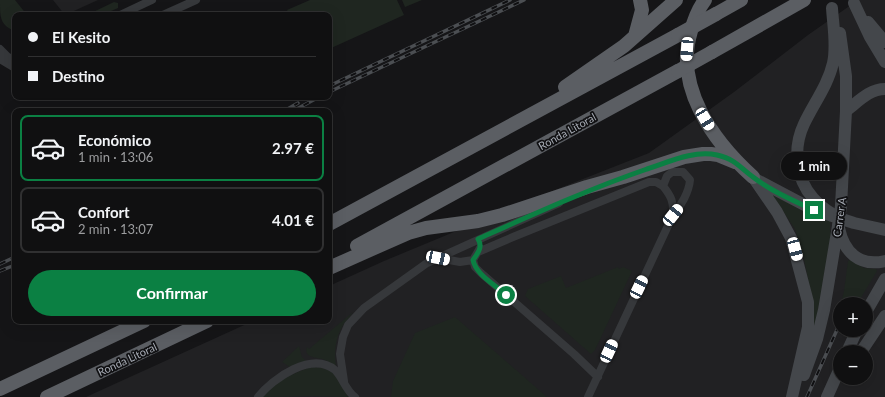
<!DOCTYPE html>
<html lang="es">
<head>
<meta charset="utf-8">
<style>
	:root { --surface:#101011; --page:#1e1e1f; --text:#f1f3f6; --muted:#9c9d9f; --line:#303031; --accent:#0b8043 }
	body { margin:0; font-family:Lato,sans-serif; background:var(--page); color:var(--text); height:100vh; display:flex; flex-direction:column; font-size:15px; white-space:nowrap }
	* { box-sizing:border-box; margin:0 }
	p { font-size:13px; color:var(--muted) }
	.icon { flex:none; width:22px; height:22px; fill:none; stroke:currentColor; stroke-width:2; stroke-linecap:round; stroke-linejoin:round }
	.map { position:relative; flex:1; overflow:hidden }
	.side { position:absolute; left:12px; top:108px; width:320px; height:216px; display:flex; flex-direction:column; background:var(--surface); border-radius:8px; box-shadow:0 4px 16px #0002,0 0 0 1px var(--line) }
	.side>* { flex:none }
	.banner { position:absolute; left:12px; top:12px; width:320px; height:88px; border-radius:8px; box-shadow:0 4px 16px #0002,0 0 0 1px var(--line); display:grid; align-content:center; height:88px; padding:0 16px; background:var(--surface) }
	.buttons { position:absolute; left:833px; top:297px; display:grid; gap:8px }
	.buttons a { display:grid; place-items:center; width:40px; height:40px; border-radius:50%; background:var(--surface); box-shadow:0 4px 16px #0002,0 0 0 1px var(--line); font-size:20px }
	.end { position:absolute; width:18px; height:18px; margin:-9px; border:5px solid #0b8043; background:#fff; box-shadow:0 0 0 2px #fff }
	.from { border-radius:50% }
	.bubble { position:absolute; height:28px; border-radius:14px; background:var(--surface); box-shadow:0 4px 16px #0002,0 0 0 1px var(--line); font-size:13px; font-weight:700; line-height:28px; text-align:center }
	.car { position:absolute; width:12px; height:24px; margin:-12px -6px; border-radius:5px; box-shadow:0 0 3px 1px #0007; background:linear-gradient(#fff 24%,#345 0 40%,#fff 0 76%,#345 0 86%,#fff 0) }
	.banner b { display:flex; align-items:center; gap:14px; height:38px; font-size:15px }
	.banner b+b { border-top:1px solid var(--line) }
	.banner i { width:10px; height:10px; background:var(--text) }
	ul { padding:7px 0 0; list-style:none }
	li { display:flex; align-items:center; gap:12px; height:66px; margin:0 8px 6px; padding:0 8px; border:2px solid var(--line); border-radius:8px }
	li div { flex:1 }
	li b { display:block; font-size:15px }
	li em { font-style:normal; font-weight:700 }
	li.active { border-color:var(--accent) }
	li>.icon { width:36px; height:36px; stroke-width:1.5 }
	.primary-button { display:flex; gap:8px; margin-top:auto; padding:8px 16px }
	.primary-button a { flex:1; height:46px; border-radius:24px; background:var(--accent); color:#fff; font-size:16px; font-weight:700; line-height:46px; text-align:center }
	.map>svg:first-child { display:block }
	.built { fill:#212123; fill-rule:evenodd }
	.green { fill:#1f2620 }
	.lines { fill:none; stroke-linecap:round; stroke-linejoin:round }
	.minor { stroke:#36383b; stroke-width:8 }
	.secondary { stroke:#44474b; stroke-width:12 }
	.trunk { stroke:#5b5e63; stroke-width:14 }
	.rail-casing { stroke:#4b4e52; stroke-width:3.5 }
	.rail { stroke:#101012; stroke-width:2; stroke-dasharray:6; stroke-linecap:butt }
	.secondary-bridge { stroke:#44474b; stroke-width:12 }
	.trunk-bridge { stroke:#5b5e63; stroke-width:14 }
	.route { stroke:#0b8043; stroke-width:5 }
	.labels { text-anchor:middle; dominant-baseline:central; stroke-width:3.5; stroke-linejoin:round; paint-order:stroke }
	.street-label { font-size:11px; fill:#a8adb6; stroke:#101012 }
</style>
</head>
<body>
<div class="map">
<svg width="885" height="397" viewBox="0 0 885 397">
	<rect width="100%" height="100%" fill="#151517"/>
	<path class="built" d="M53,0H98L65,15Z
		M858,0H885V397H86L253,321H329V286L384,261L560,188L649,153L734,92L808,35ZM840,304H866V330H840ZM840,352H866V378H840Z"/>
	<path class="green" d="M0,0H15L27,15H15V31C0,25 0,18 0,0Z
		M310,0H397L404,15L329,49V15H290L287,10Z
		M402,0H422L405,7Z
		M114,2L118,3V8L102,15H87Z
		M774,194L830,220V229L831,235L814,333V308L804,259L795,229L773,196Z
		M850,260L864,268L876,269L877,271L859,301L841,304L844,291L848,261Z
		M618,267L619,269L623,267L632,271L595,350L591,354L525,296L528,289L561,276L566,288Z
		M353,312C351,315 347,320 344,324C335,337 334,352 336,367C332,364 329,362 325,360C318,357 303,359 307,347L309,349Z
		M455,317L547,397H391L393,381L415,333Z
		M299,346L302,357L306,361L290,367L282,362Z
		M312,367C335,367 338,378 348,397L312,396L263,397C276,381 292,373 312,367Z"/>
	<g class="lines">
		<path class="minor" d="M120,15L152,0
			M163,15L196,0
			M0,49L8,57L15,59
			M0,59L15,68
			M480,248L473,260L475,267L481,273L574,354L598,377
			M478,252L513,237L649,182H656L663,186
			M438,258L460,262L473,260
			M344,381L340,354L343,337L348,325L364,308L427,263L559,203
			M258,397C273,378 312,351 335,370C343,378 346,391 355,397
			M588,397L673,215C681,206 689,192 690,180L683,172H672L667,176L663,186C671,196 674,202 673,215"/>
		<path class="secondary" d="M854,3L870,37L885,62
			M832,8C833,25 837,46 833,63C828,85 814,103 804,124C793,147 795,178 813,198C821,208 832,214 843,220
			M868,22L885,42
			M840,33L846,76V111L841,206
			M846,111C858,102 869,89 885,89
			M753,177L777,212L791,238L808,302V327L792,397
			M757,180L814,210L854,223L885,230
			M839,228C844,252 859,267 885,261
			M866,312L885,279
			M847,352L857,330
			M861,352L885,316
			M804,375L817,339L824,310L838,226
			M827,397L840,368"/>
		<path class="trunk" d="M705,0C698,9 694,20 691,31C674,87 713,141 753,177
			M716,14L741,0
			M635,36L642,10L640,0
			M712,52L804,0
			M565,87L624,46L676,0
			M329,224L678,35
			M357,246L678,71
			M329,268L408,233L426,228L478,221L502,215L587,187L623,177L684,157L703,154H711L718,155L735,162
			M0,389L144,321
			M47,397L207,321"/>
		<g class="rail-casing">
			<path id="rail" d="M329,86L510,0
				M329,92L524,0
				M284,111L298,103
				M293,111L319,97
				M0,264L15,257
				M0,271L15,265
				M807,397L840,323"/>
		</g>
		<use href="#rail" class="rail"/>
		<path class="secondary-bridge" d="M838,226L841,206"/>
		<path class="trunk-bridge" d="M678,35L716,14
			M678,71L712,52"/>
	</g>
	<g class="lines">
		<path class="route" d="M506,295C496,285 476,275 473,260C478,253 483,247 478,239C534,214 589,189 647,169C669,162 693,150 717,155C737,160 739,167 753,177C771,191 794,201 814,210"/>
	</g>
	<g class="labels">
		<g class="street-label">
			<text transform="translate(567 131) rotate(-29)">Ronda Litoral</text>
			<text transform="translate(839 217) rotate(-82)">Carrer A</text>
			<text transform="translate(127 359) rotate(-25)">Ronda Litoral</text>
		</g>
	</g>
</svg>
<div class="buttons">
<a>+</a>
<a>−</a>
</div>
<i class="end from" style="left:506px;top:295px"></i>
<i class="end" style="left:814px;top:210px"></i>
<div class="bubble" style="left:781px;top:152px;width:66px">1 min</div>
<i class="car" style="left:687px;top:49px;rotate:184deg"></i>
<i class="car" style="left:705px;top:119px;rotate:149deg"></i>
<i class="car" style="left:673px;top:215px;rotate:39deg"></i>
<i class="car" style="left:795px;top:249px;rotate:165deg"></i>
<i class="car" style="left:438px;top:258px;rotate:102deg"></i>
<i class="car" style="left:639px;top:287px;rotate:26deg"></i>
<i class="car" style="left:609px;top:351px;rotate:25deg"></i>
<div class="banner">
<b><i class="from"></i>El Kesito</b>
<b><i></i>Destino</b>
</div>
<section class="side">
<ul>
<li class="active"><svg class="icon" aria-label="car" viewBox="0 0 24 24"><path d="M5 17H2v-5l4-1 3-4h7l3 4 3 1v5h-3M9 17h6M6 11h13"/><circle cx="7" cy="17" r="2"/><circle cx="17" cy="17" r="2"/></svg><div><b>Económico</b><p>1 min · 13:06</p></div><em>2.97 €</em></li>
<li><svg class="icon" aria-label="car" viewBox="0 0 24 24"><path d="M5 17H2v-5l4-1 3-4h7l3 4 3 1v5h-3M9 17h6M6 11h13"/><circle cx="7" cy="17" r="2"/><circle cx="17" cy="17" r="2"/></svg><div><b>Confort</b><p>2 min · 13:07</p></div><em>4.01 €</em></li>
</ul>
<div class="primary-button"><a>Confirmar</a></div>
</section>
</div>
</body>
</html>
